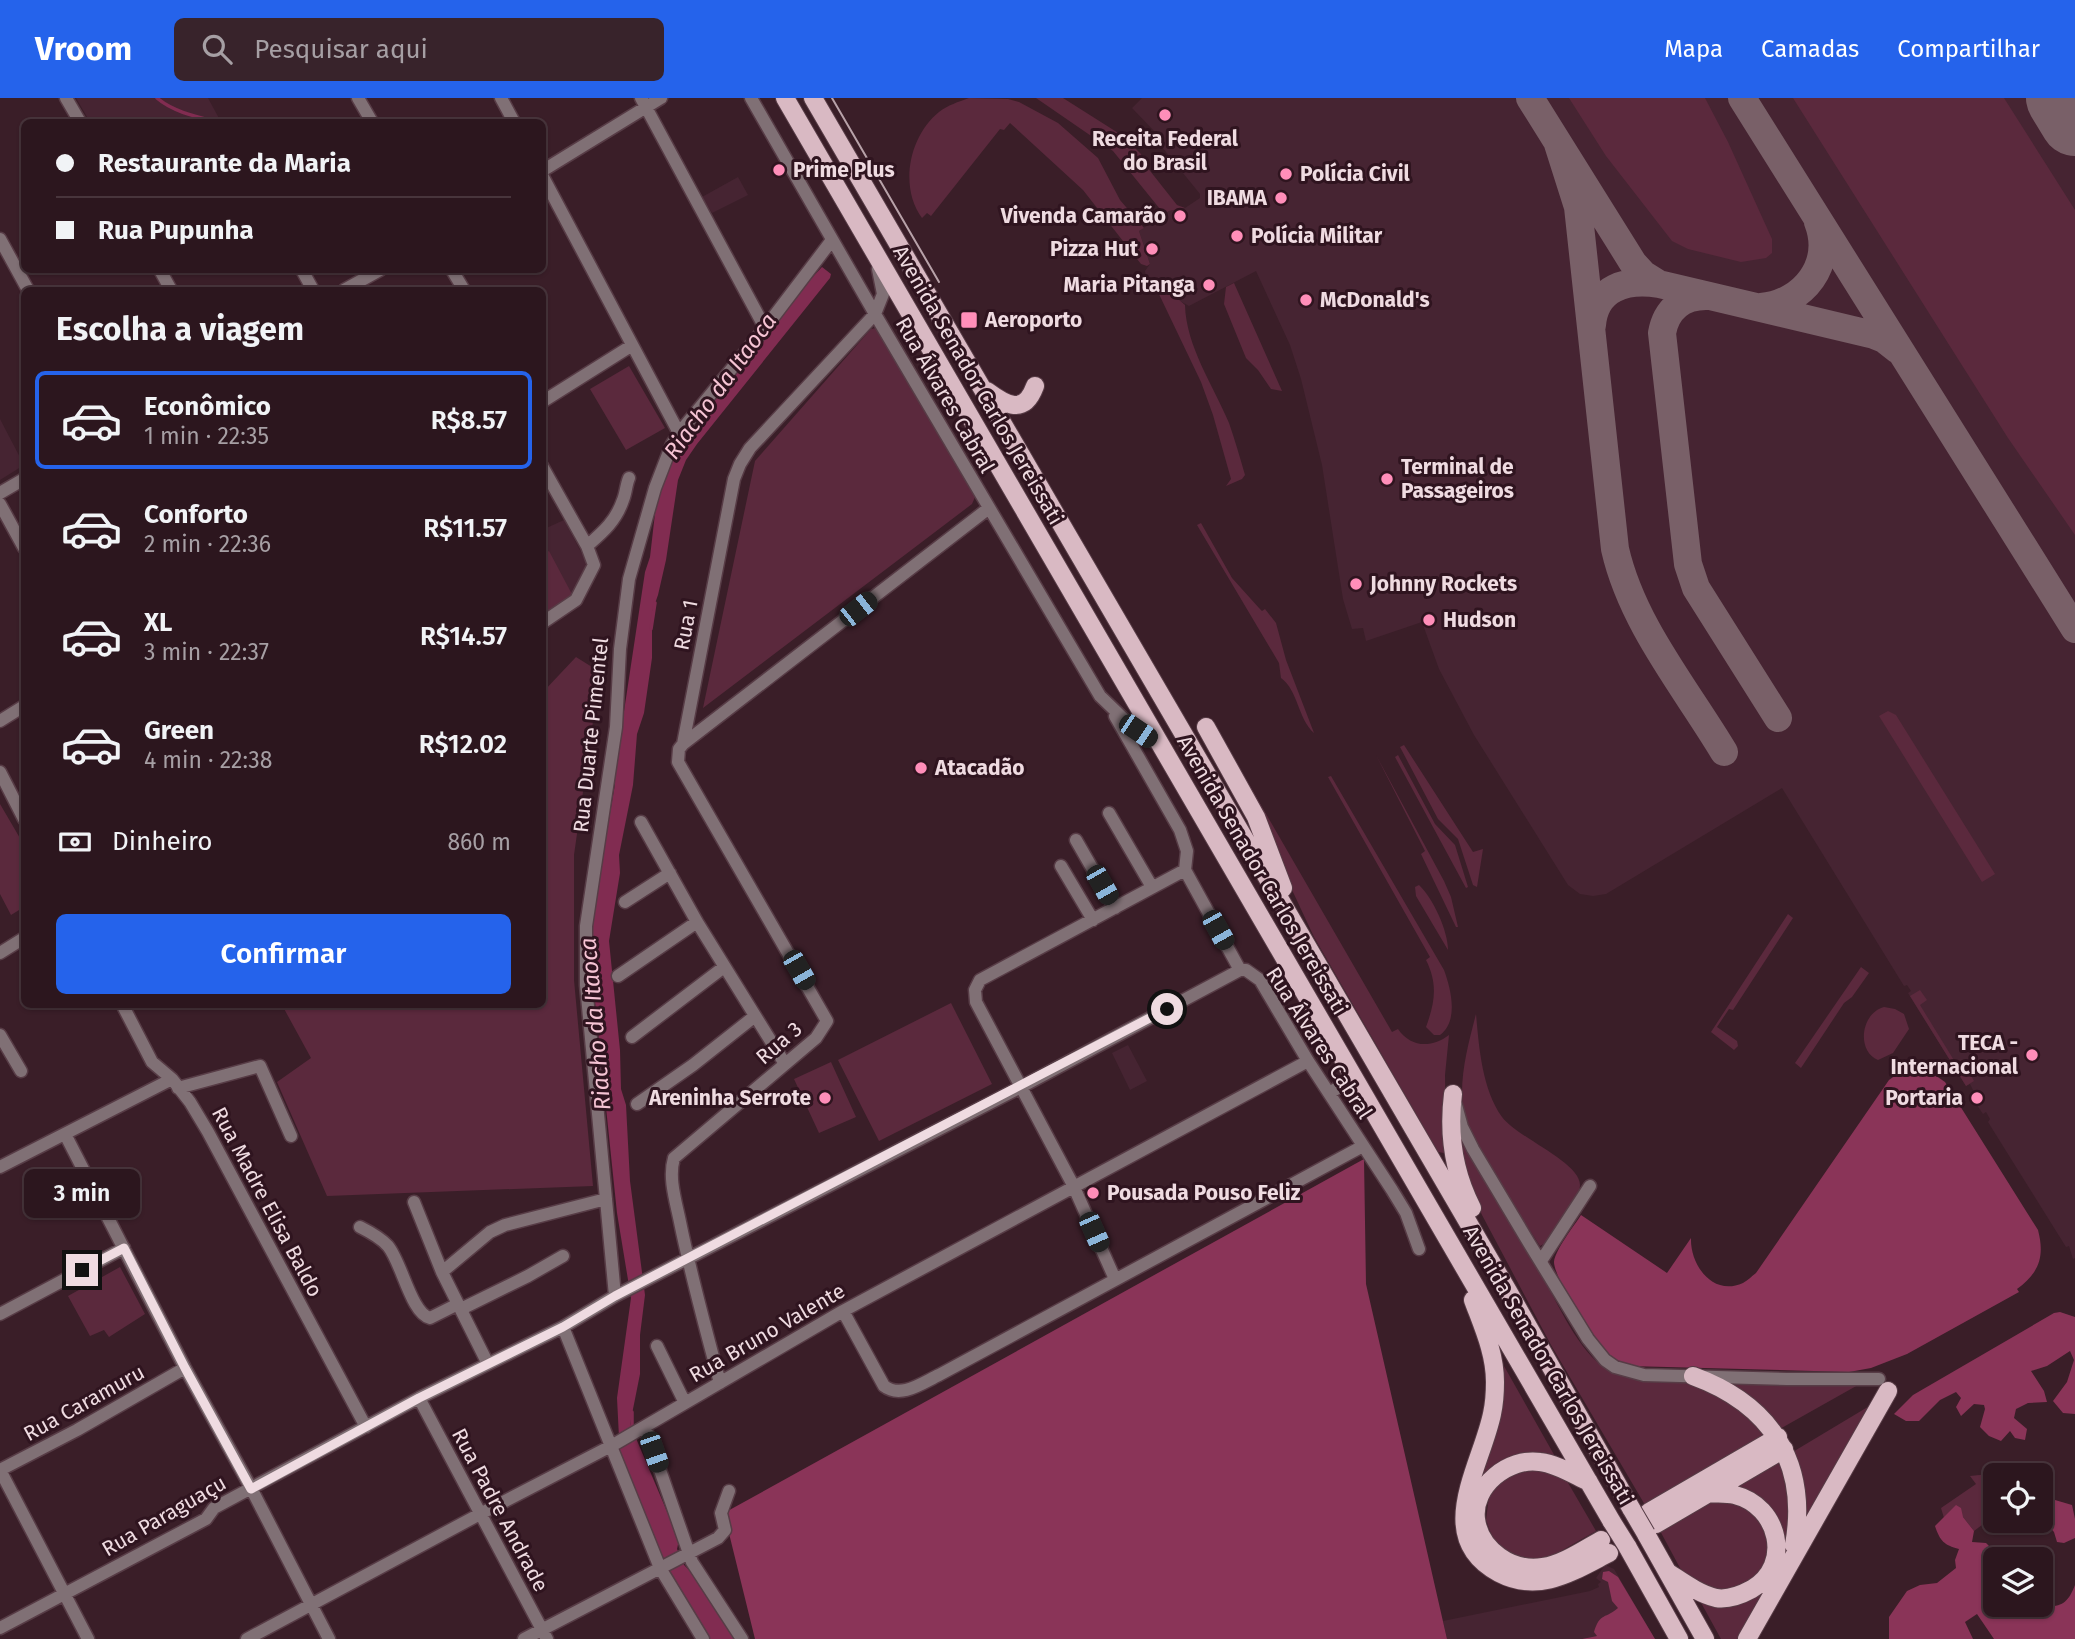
<!DOCTYPE html>
<html lang="pt">
<head>
<meta charset="utf-8">
<style>
	:root { --surface:#2c161e; --page:#38232b; --text:#f1f3f6; --muted:#a69fa4; --line:#48353c; --accent:#2563eb }
	body { margin:0; font-family:"Fira Sans",sans-serif; background:var(--page); color:var(--text); height:100vh; display:flex; flex-direction:column; font-size:26px; white-space:nowrap }
	* { box-sizing:border-box; margin:0 }
	p { font-size:23px; color:var(--muted) }
	.icon { flex:none; width:38px; height:38px; fill:none; stroke:currentColor; stroke-width:2; stroke-linecap:round; stroke-linejoin:round }
	.map { position:relative; flex:1; overflow:hidden }
	.side { position:absolute; left:21px; top:189px; width:525px; height:721px; display:flex; flex-direction:column; background:var(--surface); border-radius:10px; box-shadow:0 2px 5px #0004,0 0 0 2px var(--line) }
	.side>* { flex:none }
	.hud { position:absolute; left:21px; top:21px; width:525px; height:154px; border-radius:10px; box-shadow:0 2px 5px #0004,0 0 0 2px var(--line); display:grid; align-content:center; height:154px; padding:0 35px; background:var(--surface) }
	.controls { position:absolute; left:1983px; top:1365px; display:grid; gap:14px }
	.controls a { display:grid; place-items:center; width:70px; height:70px; border-radius:10px; background:var(--surface); box-shadow:0 2px 5px #0004,0 0 0 2px var(--line); font-size:35px }
	.end { position:absolute; width:32px; height:32px; margin:-16px; border:9px solid #efdbe1; background:#111; box-shadow:0 0 0 4px #111 }
	.from { border-radius:50% }
	.bubble { position:absolute; height:49px; border-radius:10px; background:var(--surface); box-shadow:0 2px 5px #0004,0 0 0 2px var(--line); font-size:23px; font-weight:600; line-height:49px; text-align:center }
	.car { position:absolute; width:21px; height:42px; margin:-21px -10px; border-radius:9px; box-shadow:0 0 5px 2px #0007; background:linear-gradient(#222 24%,#8ab4d8 0 40%,#222 0 76%,#8ab4d8 0 86%,#222 0) }
	.hud b { display:flex; align-items:center; gap:24px; height:66px; font-size:26px }
	.hud b+b { border-top:2px solid var(--line) }
	.hud i { width:18px; height:18px; background:var(--text) }
	ul { padding:0; list-style:none }
	li { display:flex; align-items:center; gap:21px; height:98px; margin:0 14px 10px; padding:0 21px; border:4px solid transparent; border-radius:10px }
	li div { flex:1 }
	li b { display:block; font-size:26px }
	li em { font-style:normal; font-weight:600 }
	li.current { border-color:var(--accent) }
	li>.icon { width:63px; height:63px; stroke-width:1.5 }
	h2 { padding:0 35px; font-size:32px; line-height:84px }
	.pay { display:flex; align-items:center; gap:18px; height:77px; padding:0 35px; font-size:26px }
	.pay p { margin-inline-start:auto }
	.button { display:flex; gap:14px; margin-top:auto; padding:14px 35px }
	.button a { flex:1; height:80px; border-radius:10px; background:var(--accent); color:#fff; font-size:28px; font-weight:600; line-height:80px; text-align:center }
	header { display:flex; align-items:center; gap:42px; box-sizing:border-box; height:98px; padding:0 35px; background:var(--accent); color:#fff }
	header strong { font-size:33px }
	nav { display:flex; gap:38px; margin-inline-start:auto; font-size:24px }
	.search { width:490px; height:63px; background:var(--page); display:flex; align-items:center; gap:18px; box-sizing:border-box; padding:0 24px; border-radius:10px; color:var(--muted); font-size:26px }
	.map>svg:first-child { display:block }
	.built { fill:#462432 }
	.green { fill:#5b293d }
	.forest { fill:#8a3458 }
	.water { fill:#812c51 }
	.lines { fill:none; stroke-linecap:round; stroke-linejoin:round }
	.stream { stroke:#812c51; stroke-width:3.5 }
	.taxiway { stroke:#796068; stroke-width:28 }
	.runway { stroke:#796068; stroke-width:70 }
	.minor-casing { stroke:#573c46; stroke-width:15 }
	.primary-casing { stroke:#573c46; stroke-width:20 }
	.minor { stroke:#807075; stroke-width:12 }
	.primary { stroke:#d9b9c3; stroke-width:18 }
	.tram { stroke:#b8a2a9; stroke-width:2 }
	.primary-bridge-casing { stroke:#573c46; stroke-width:20; stroke-linecap:butt }
	.primary-bridge { stroke:#d9b9c3; stroke-width:18 }
	.route { stroke:#efdbe1; stroke-width:9 }
	.poi-dot { fill:#ff8eb9; stroke:#2f141f; stroke-width:2.5 }
	.labels { text-anchor:middle; dominant-baseline:central; stroke-width:6; stroke-linejoin:round; paint-order:stroke }
	.poi-label { font-size:21px; font-weight:bold; fill:#efdbe1; stroke:#2f141f; text-anchor:start }
	.street-label { font-size:21px; fill:#efdbe1; stroke:#2f141f }
	.water-label { font-size:23px; font-style:italic; fill:#f6c4d4; stroke:#2f141f }
</style>
</head>
<body>
<header>
<strong>Vroom</strong>
<div class="search"><svg class="icon" aria-label="search" viewBox="0 0 24 24"><circle cx="10" cy="10" r="6"/><path d="M15 15l6 6"/></svg>Pesquisar aqui</div>
<nav><a>Mapa</a><a>Camadas</a><a>Compartilhar</a></nav>
</header>
<div class="map">
<svg width="2075" height="1541" viewBox="0 0 2075 1541">
	<rect width="100%" height="100%" fill="#3a1e28"/>
	<path class="built" d="M76,0H208L221,24H90Z
		M1142,0H2075V1160L2073,1161L2069,1148L2066,1149L1988,1024L1990,1021L1986,1014L1983,1016L1970,997L1974,994L1970,986L1966,988L1908,895L1911,893L1907,887L1904,888L1782,690L1606,796L1593,798L1580,796L1568,787L1474,637L1439,571L1422,524L1366,543L1363,530L1352,531L1343,501L1322,367L1301,281L1290,247L1256,173L1189,208L1180,203L1160,182L1153,184L1146,178L1145,173L1150,166L1139,133L1169,113L1185,110L1200,100V96L1153,38L1156,35L1132,10Z
		M738,79L748,97L712,115L702,99Z
		M0,321L24,367L0,382Z
		M564,422L589,469L575,500L542,518V432Z
		M1128,947L1147,983L1130,992L1112,955Z
		M1605,1467L1614,1471L1655,1541L1622,1533L1582,1541H1447L1443,1523L1590,1493L1599,1489L1598,1486L1601,1484L1596,1480Z"/>
	<path class="green" d="M969,0L1008,1L1019,4L1058,25L1098,60L1120,102L1144,130L1139,133L1150,166L1147,168L1141,166L1083,92L1010,25L1004,32L1000,31L931,118L927,115L922,120C899,89 909,38 939,14C948,7 958,4 969,0Z
		M1036,0H1063L1134,45L1132,47L1141,56L1143,64L1177,107L1185,110L1169,113L1164,116L1113,53Z
		M1569,0H1705L1728,44L1772,141V155L1766,160L1741,164L1688,151L1672,143L1606,58Z
		M1793,0H2004L2075,112V437L2008,340Z
		M1234,185L1282,293L1271,291L1258,272L1246,260L1224,206L1226,189Z
		M1157,192L1170,194L1185,207C1186,248 1213,287 1229,325C1235,342 1240,360 1245,377L1242,381L1226,388L1231,381L1213,317L1201,284Z
		M876,230L975,399L972,406L703,610L755,363L871,231Z
		M629,268L665,330L626,352L590,291Z
		M1201,425L1232,480L1259,510L1262,513L1265,511L1276,525L1286,562L1314,635C1298,621 1298,592 1281,580L1279,565L1197,427Z
		M549,453L574,500L547,514L543,505V456Z
		M576,559L600,574L574,757V882L593,1088L327,1098L277,984L311,960L282,907L542,906L543,594Z
		M1888,613L1896,617L1995,776L1982,784L1879,618Z
		M1217,631L1392,934L1398,931C1411,950 1432,950 1449,937L1445,977L1446,1050L1444,1055L1438,1054L1314,839Z
		M1404,647L1473,754L1483,751L1477,789L1473,787L1458,741L1438,721L1400,649Z
		M1376,657L1444,783L1451,799L1458,829H1456L1421,756L1425,753Z
		M1398,657L1435,726L1455,747L1468,789L1466,790L1395,659Z
		M1331,678L1444,872C1451,891 1459,923 1440,937H1434L1426,929C1435,904 1438,886 1426,862L1430,859L1328,679Z
		M0,706L24,747V809L11,817L0,796Z
		M1419,787C1433,800 1448,833 1448,852L1416,798L1415,789Z
		M1788,816L1793,820L1733,912L1729,911L1717,929L1737,943L1738,948L1734,952L1711,934Z
		M1861,869L1869,875L1852,899L1844,905L1801,970L1795,965Z
		M1920,892L1927,902L1920,907L1963,977L1969,974L1974,983L1966,988L1910,898Z
		M951,905L992,986L879,1043L838,962Z
		M1884,909L1895,911L1904,916L1909,931L1893,955L1878,962C1856,953 1861,915 1884,909Z
		M1476,916C1479,949 1482,991 1502,1019C1518,1040 1580,1064 1580,1087C1580,1098 1571,1107 1566,1116C1559,1129 1554,1142 1540,1148C1519,1115 1468,1048 1463,1012C1459,979 1468,947 1476,916Z
		M831,964L856,1019L819,1035L794,981Z
		M1457,1024L1464,1042C1490,1087 1515,1131 1541,1176C1558,1205 1578,1254 1607,1271C1630,1285 1654,1281 1680,1283C1719,1287 1741,1313 1768,1338L1645,1407L1551,1247L1482,1117L1465,1080Z
		M120,1169L145,1216L109,1239L104,1232L90,1238L68,1198Z
		M1501,1268H1504L1557,1362L1528,1357L1472,1410Z
		M1723,1285L1858,1287L1778,1332Z
		M1871,1307L1803,1430L1791,1355Z
		M1780,1361C1790,1387 1793,1431 1785,1459C1778,1481 1752,1519 1740,1541H1721L1699,1501L1725,1507L1783,1458C1787,1422 1769,1397 1733,1389Z
		M1539,1370L1567,1383L1596,1433L1547,1461H1516L1494,1444L1486,1422L1489,1398L1496,1388L1512,1373Z
		M1989,1376L1995,1378V1417L1974,1433L1963,1419L1946,1418L1944,1420L1941,1410L1976,1386L1970,1378Z
		M1714,1401L1748,1407L1769,1433L1767,1464L1755,1482L1732,1493L1710,1491L1688,1478L1680,1470L1658,1429Z"/>
	<path class="forest" d="M1915,970L1929,973L1945,984L2038,1132C2045,1159 2039,1175 2017,1191L2019,1194L1907,1256L1871,1270L1849,1274L1629,1268C1620,1265 1611,1262 1604,1255C1592,1245 1554,1179 1554,1164C1555,1152 1574,1128 1581,1117L1667,1175L1691,1140C1690,1166 1712,1199 1743,1185C1747,1183 1752,1178 1756,1175L1889,982L1900,974Z
		M1364,1061L1366,1186L1447,1541H755L724,1415Z
		M2060,1214L2075,1219V1316L2063,1315L2053,1303L2067,1284L2074,1262L2070,1253L2047,1268L2031,1273L2044,1293L2047,1304L2028,1305L2016,1311L2014,1320L2027,1331L2025,1342L2015,1340L2010,1333L2001,1343L1989,1338L1980,1329L1985,1311L1984,1307L1974,1306L1961,1318L1956,1309L1961,1300L1956,1294L1940,1302L1919,1323H1906L1894,1316L1913,1297L2054,1215Z
		M2055,1402L2072,1407L2075,1421V1440L2064,1445L2057,1444L2054,1434L2041,1420L2049,1410V1403Z
		M1956,1407L1961,1410L1963,1419L1974,1433L1972,1444L1986,1445L1994,1453L1991,1466L1995,1476V1507H2024L2026,1511L2037,1515L2047,1508C2064,1510 2070,1500 2075,1487V1541H1994L1977,1516L1965,1524L1973,1541H1889V1519L1907,1493L1920,1487L1937,1485L1956,1470L1955,1462L1959,1451C1944,1447 1940,1443 1935,1428Z
		M1609,1473L1618,1479L1655,1541H1582L1597,1538L1594,1534C1600,1514 1606,1521 1618,1510L1612,1503L1608,1484L1602,1481L1603,1474Z"/>
	<path class="water" d="M822,169L831,176L830,180L697,346L686,362L678,382L666,462L658,497L652,514V560L644,615L637,636L633,687L619,757L620,775L609,843L620,952L621,991L626,1007L630,1083L645,1197L640,1237V1276L630,1326L679,1442L677,1451L684,1467L695,1478L738,1541H709L681,1501L662,1458L655,1454L620,1359L617,1300L631,1200L617,1115L590,856L595,803L615,686V673L645,474L650,459L657,398L670,359L806,186Z"/>
	<g class="lines">
		<path class="stream" d="M157,0C173,14 198,19 218,24
			M651,531L655,505
			M632,1314V1331"/>
		<path class="taxiway" d="M1530,0L1633,165L1643,176L1659,186
			M1742,0L2075,531
			M1558,46L1578,109L1615,451C1632,526 1685,589 1724,654
			M1706,198C1682,198 1666,212 1662,235L1688,466L1696,490L1778,620
			M1761,209C1804,205 1834,166 1818,124
			M1592,227C1595,189 1627,181 1659,186L1874,237L1884,241L1898,252"/>
		<path class="runway" d="M2061,0L2075,23"/>
		<g class="minor-casing">
			<path id="minor" d="M66,0L80,24
				M358,0L372,24
				M501,0L514,24
				M641,0L765,230
				M751,0L875,216L1100,598L1128,625L1157,646
				M542,73L661,0
				M542,77L679,335
				M0,141L28,192
				M160,172L171,192
				M302,172L313,192
				M452,172L464,192
				M344,192L380,172
				M542,304L631,248
				M542,368L587,448L594,467L576,502L542,525
				M0,395L24,381
				M0,406L24,450
				M587,448C603,434 616,423 623,402C626,395 626,387 629,380
				M1115,618L1180,732L1187,753L1185,772L1240,872
				M0,623L24,608
				M683,646L989,410
				M0,674L24,721
				M1109,715L1152,789
				M641,724L697,824L785,966
				M1076,742L1115,810
				M1061,768L1093,822
				M625,804L670,775
				M0,855L24,840
				M1240,872H1246L1260,882L1308,963L1392,1092L1406,1115L1419,1151
				M618,878L697,824
				M122,906L152,964L172,981L190,1004L208,1034L366,1329
				M0,937L21,973
				M632,939L724,869
				M178,990L260,968L291,1038
				M1329,995L1355,980
				M637,1006L693,967L755,918
				M1456,1007L1462,1029L1473,1051L1529,1145L1588,1241L1605,1262L1615,1269L1644,1277L1787,1281H1879
				M65,1036L185,1270L251,1390L329,1541
				M0,1069L172,981
				M414,1104L442,1174L488,1266
				M360,1129C370,1134 381,1140 388,1148C402,1165 411,1215 430,1220L458,1206
				M1541,1163L1590,1088
				M442,1174L490,1134L505,1127L606,1101
				M1115,1181L1073,1087L976,904L975,892L980,882L1185,772
				M615,1198L586,887V828L616,629L620,551L629,481L655,390L672,346L679,335L765,230L832,142
				M461,1211L528,1178L563,1158
				M843,1213L884,1288C901,1301 922,1285 939,1277L1363,1048
				M0,1216L124,1150
				M563,1229L660,1470L703,1541
				M657,1248L685,1305
				M720,1285C706,1232 691,1178 680,1124C676,1104 668,1080 674,1060L816,940L827,923L678,664L679,651L683,646L734,381L740,366L750,350L875,216L883,196L878,171
				M419,1300L547,1541
				M645,1329L692,1464L742,1541
				M0,1372L77,1332L185,1270
				M0,1372L88,1541
				M0,1530L206,1421L214,1410L419,1300L563,1229L615,1198L1021,989L1240,872
				M247,1541L480,1416L613,1347L843,1213L1308,963
				M524,1541L718,1440L725,1432L721,1415L729,1393"/>
		</g>
		<g class="primary-casing">
			<path id="primary" d="M785,0L1612,1424
				M813,0L1508,1193L1632,1412
				M987,293C1006,307 1024,318 1035,288
				M1206,629L1256,719L1283,790
				M1453,996C1448,1036 1454,1075 1472,1110
				M1473,1202C1483,1229 1495,1255 1495,1284C1495,1294 1494,1307 1492,1316C1481,1369 1432,1439 1499,1475C1539,1496 1572,1474 1609,1455
				M1693,1278C1770,1306 1809,1364 1794,1447
				M1589,1384C1574,1377 1557,1366 1540,1364C1509,1359 1472,1388 1476,1421C1480,1452 1512,1474 1543,1469C1563,1466 1583,1452 1601,1442
				M1649,1414L1778,1339
				M1656,1426L1784,1351
				M1646,1436L1705,1541
				M1627,1448L1679,1541
				M1669,1475C1683,1484 1699,1496 1716,1500C1729,1502 1741,1497 1752,1491C1793,1467 1779,1408 1735,1397C1726,1395 1716,1396 1708,1395
				M1747,1541L1888,1293"/>
		</g>
		<use href="#minor" class="minor"/>
		<use href="#primary" class="primary"/>
		<path class="tram" d="M832,0L939,184"/>
		<g class="primary-bridge-casing">
			<path id="primary-bridge" d="M1632,1412L1646,1436
				M1612,1424L1627,1448"/>
		</g>
		<use href="#primary-bridge" class="primary-bridge"/>
	</g>
	<g class="lines">
		<path class="route" d="M82,1172L124,1150L185,1270L251,1391L419,1300L563,1229L615,1198L1167,911"/>
	</g>
	<g class="poi-dot">
		<circle cx="1165" cy="17" r="7"/>
		<circle cx="779" cy="72" r="7"/>
		<circle cx="1286" cy="76" r="7"/>
		<circle cx="1281" cy="100" r="7"/>
		<circle cx="1180" cy="118" r="7"/>
		<circle cx="1237" cy="138" r="7"/>
		<circle cx="1152" cy="151" r="7"/>
		<circle cx="1209" cy="187" r="7"/>
		<circle cx="1306" cy="202" r="7"/>
		<rect x="960" y="213" width="18" height="18" rx="3.5"/>
		<circle cx="1387" cy="381" r="7"/>
		<circle cx="1356" cy="486" r="7"/>
		<circle cx="1429" cy="522" r="7"/>
		<circle cx="921" cy="670" r="7"/>
		<circle cx="2032" cy="957" r="7"/>
		<circle cx="825" cy="1000" r="7"/>
		<circle cx="1977" cy="1000" r="7"/>
		<circle cx="1093" cy="1095" r="7"/>
	</g>
	<g class="labels">
		<g class="poi-label">
			<text x="1165" y="41" text-anchor="middle">Receita Federal<tspan x="1165" dy="24">do Brasil</tspan></text>
			<text x="793" y="72">Prime Plus</text>
			<text x="1300" y="76">Polícia Civil</text>
			<text x="1267" y="100" text-anchor="end">IBAMA</text>
			<text x="1166" y="118" text-anchor="end">Vivenda Camarão</text>
			<text x="1251" y="138">Polícia Militar</text>
			<text x="1138" y="151" text-anchor="end">Pizza Hut</text>
			<text x="1195" y="187" text-anchor="end">Maria Pitanga</text>
			<text x="1320" y="202">McDonald's</text>
			<text x="985" y="222">Aeroporto</text>
			<text x="1401" y="369">Terminal de<tspan x="1401" dy="24">Passageiros</tspan></text>
			<text x="1370" y="486">Johnny Rockets</text>
			<text x="1443" y="522">Hudson</text>
			<text x="935" y="670">Atacadão</text>
			<text x="2018" y="945" text-anchor="end">TECA -<tspan x="2018" dy="24">Internacional</tspan></text>
			<text x="811" y="1000" text-anchor="end">Areninha Serrote</text>
			<text x="1963" y="1000" text-anchor="end">Portaria</text>
			<text x="1107" y="1095">Pousada Pouso Feliz</text>
		</g>
		<g class="street-label">
			<text transform="translate(978 287) rotate(60)">Avenida Senador Carlos Jereissati</text>
			<text transform="translate(945 297) rotate(60)">Rua Álvares Cabral</text>
			<text transform="translate(686 527) rotate(-79)">Rua 1</text>
			<text transform="translate(591 637) rotate(-84)">Rua Duarte Pimentel</text>
			<text transform="translate(1262 777) rotate(60)">Avenida Senador Carlos Jereissati</text>
			<text transform="translate(779 945) rotate(-41)">Rua 3</text>
			<text transform="translate(1319 945) rotate(57)">Rua Álvares Cabral</text>
			<text transform="translate(267 1104) rotate(62)">Rua Madre Elisa Baldo</text>
			<text transform="translate(767 1235) rotate(-30)">Rua Bruno Valente</text>
			<text transform="translate(1548 1267) rotate(60)">Avenida Senador Carlos Jereissati</text>
			<text transform="translate(84 1305) rotate(-29)">Rua Caramuru</text>
			<text transform="translate(500 1412) rotate(62)">Rua Padre Andrade</text>
			<text transform="translate(164 1418) rotate(-30)">Rua Paraguaçu</text>
		</g>
		<g class="water-label">
			<text transform="translate(720 288) rotate(-54)">Riacho da Itaoca</text>
			<text transform="translate(595 926) rotate(-95)">Riacho da Itaoca</text>
		</g>
	</g>
</svg>
<div class="controls">
<a><svg class="icon" aria-label="locate" viewBox="0 0 24 24"><circle cx="12" cy="12" r="6"/><path d="M12 2v4M12 18v4M2 12h4M18 12h4"/></svg></a>
<a><svg class="icon" aria-label="layers" viewBox="0 0 24 24"><path d="M12 4l9 5-9 5-9-5zM3 14l9 5 9-5"/></svg></a>
</div>
<i class="end from" style="left:1167px;top:911px"></i>
<i class="end" style="left:82px;top:1172px"></i>
<div class="bubble" style="left:24px;top:1071px;width:116px">3 min</div>
<i class="car" style="left:858px;top:511px;rotate:52deg"></i>
<i class="car" style="left:1138px;top:633px;rotate:124deg"></i>
<i class="car" style="left:1102px;top:787px;rotate:150deg"></i>
<i class="car" style="left:1218px;top:832px;rotate:151deg"></i>
<i class="car" style="left:799px;top:872px;rotate:150deg"></i>
<i class="car" style="left:1094px;top:1134px;rotate:156deg"></i>
<i class="car" style="left:654px;top:1354px;rotate:161deg"></i>
<div class="hud">
<b><i class="from"></i>Restaurante da Maria</b>
<b><i></i>Rua Pupunha</b>
</div>
<section class="side">
<h2>Escolha a viagem</h2>
<ul>
<li class="current"><svg class="icon" aria-label="car" viewBox="0 0 24 24"><path d="M5 17H2v-5l4-1 3-4h7l3 4 3 1v5h-3M9 17h6M6 11h13"/><circle cx="7" cy="17" r="2"/><circle cx="17" cy="17" r="2"/></svg><div><b>Econômico</b><p>1 min · 22:35</p></div><em>R$8.57</em></li>
<li><svg class="icon" aria-label="car" viewBox="0 0 24 24"><path d="M5 17H2v-5l4-1 3-4h7l3 4 3 1v5h-3M9 17h6M6 11h13"/><circle cx="7" cy="17" r="2"/><circle cx="17" cy="17" r="2"/></svg><div><b>Conforto</b><p>2 min · 22:36</p></div><em>R$11.57</em></li>
<li><svg class="icon" aria-label="car" viewBox="0 0 24 24"><path d="M5 17H2v-5l4-1 3-4h7l3 4 3 1v5h-3M9 17h6M6 11h13"/><circle cx="7" cy="17" r="2"/><circle cx="17" cy="17" r="2"/></svg><div><b>XL</b><p>3 min · 22:37</p></div><em>R$14.57</em></li>
<li><svg class="icon" aria-label="car" viewBox="0 0 24 24"><path d="M5 17H2v-5l4-1 3-4h7l3 4 3 1v5h-3M9 17h6M6 11h13"/><circle cx="7" cy="17" r="2"/><circle cx="17" cy="17" r="2"/></svg><div><b>Green</b><p>4 min · 22:38</p></div><em>R$12.02</em></li>
</ul>
<div class="pay"><svg class="icon" aria-label="cash" viewBox="0 0 24 24"><path d="M3 7h18v10H3z"/><circle cx="12" cy="12" r="2"/></svg>Dinheiro<p>860 m</p></div>
<div class="button"><a>Confirmar</a></div>
</section>
</div>
</body>
</html>
